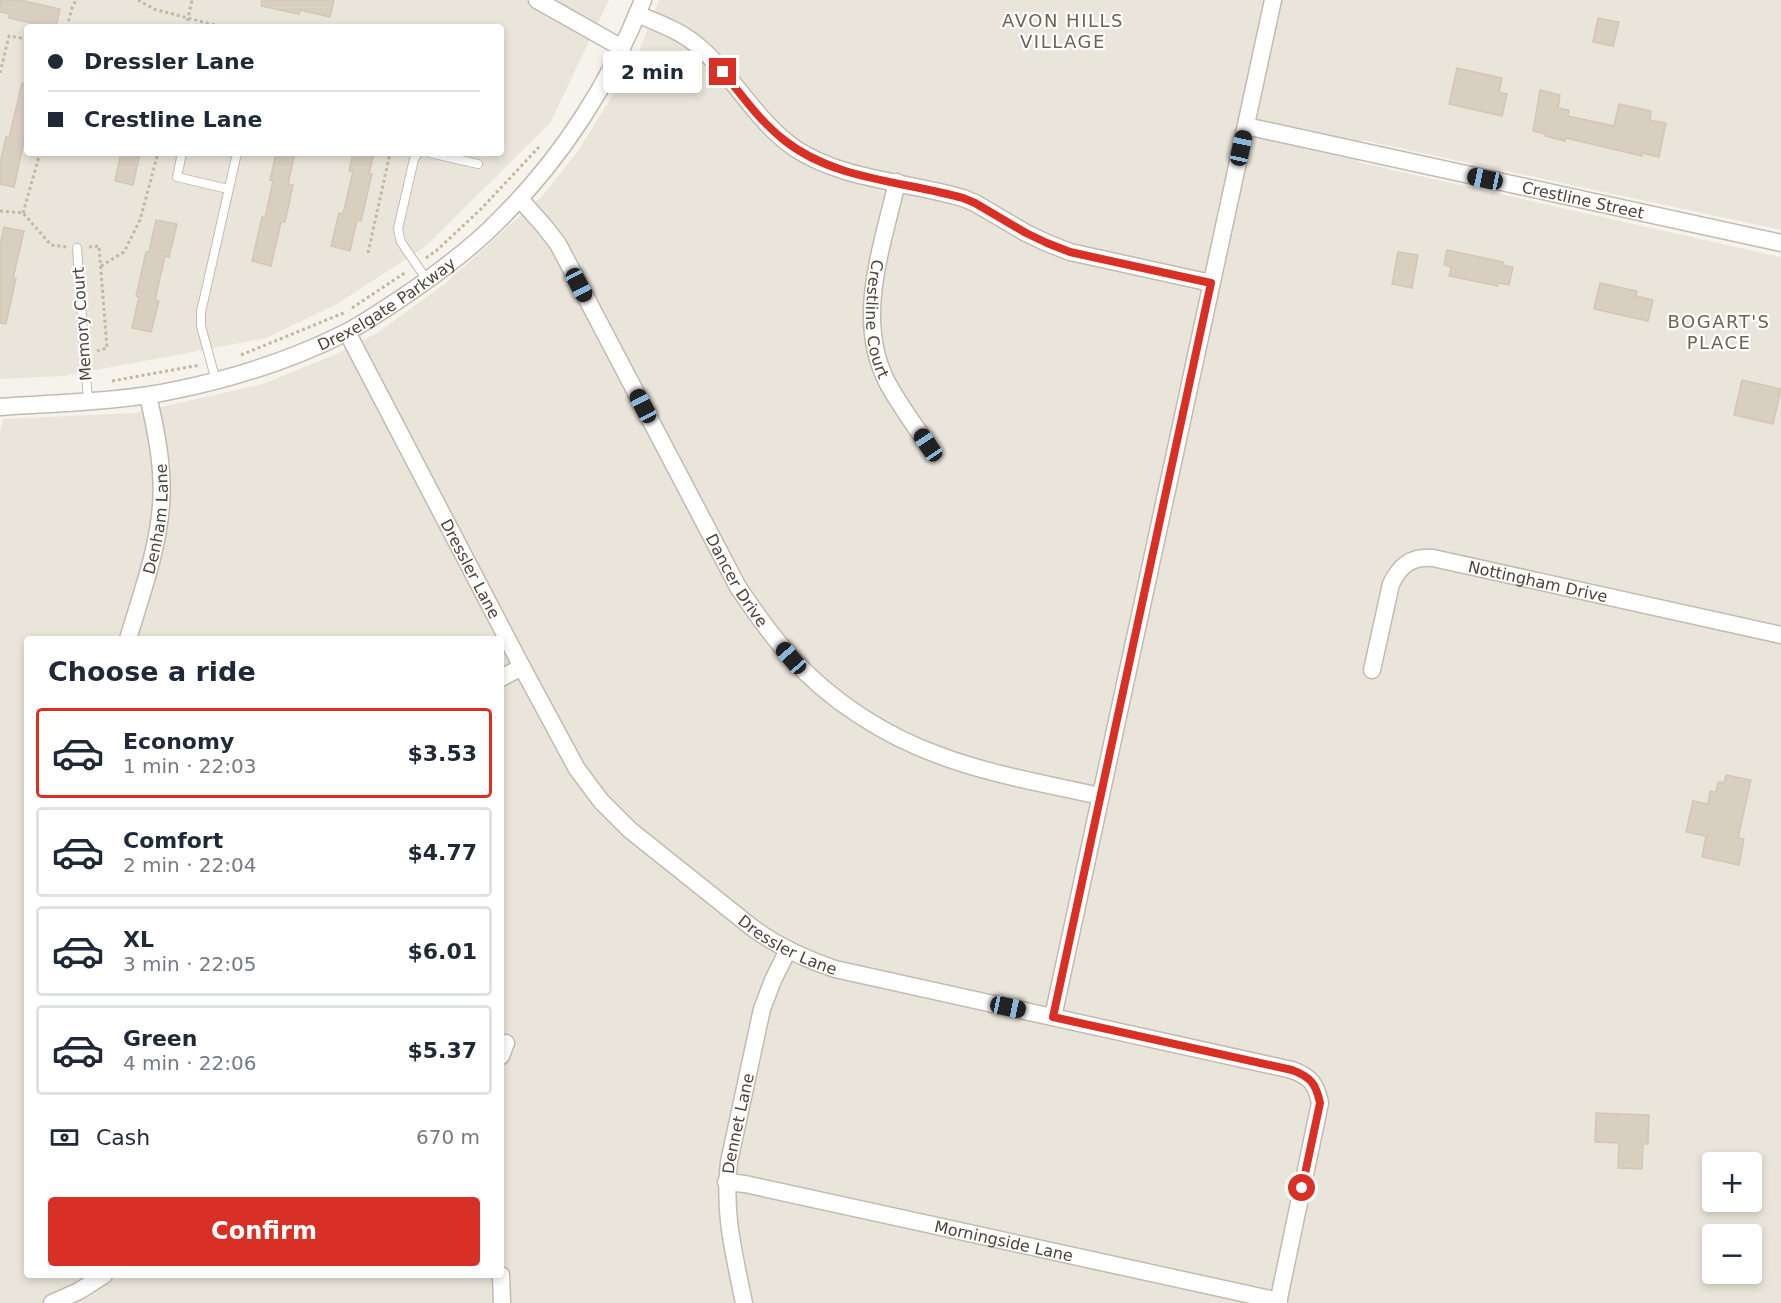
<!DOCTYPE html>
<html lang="en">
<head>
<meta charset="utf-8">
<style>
	:root { --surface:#fff; --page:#f2f2f3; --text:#1f2937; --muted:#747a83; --line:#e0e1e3; --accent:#d93025 }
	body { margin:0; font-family:"DejaVu Sans",sans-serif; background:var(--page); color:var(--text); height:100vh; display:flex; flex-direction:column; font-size:22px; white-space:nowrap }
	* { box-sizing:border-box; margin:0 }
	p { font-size:20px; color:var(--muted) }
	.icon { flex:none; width:33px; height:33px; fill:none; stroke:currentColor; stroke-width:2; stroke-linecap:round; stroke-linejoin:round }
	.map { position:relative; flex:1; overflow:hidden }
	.details { position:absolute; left:24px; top:636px; width:480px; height:642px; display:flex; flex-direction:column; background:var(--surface); border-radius:6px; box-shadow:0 3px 9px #0003 }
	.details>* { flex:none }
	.top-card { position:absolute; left:24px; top:24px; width:480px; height:132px; border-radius:6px; box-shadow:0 3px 9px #0003; display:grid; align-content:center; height:132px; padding:0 24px; background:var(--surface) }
	.controls { position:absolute; left:1702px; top:1152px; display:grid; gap:12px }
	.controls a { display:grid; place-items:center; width:60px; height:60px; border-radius:6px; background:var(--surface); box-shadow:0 3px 9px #0003; font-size:30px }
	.end { position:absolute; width:27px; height:27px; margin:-14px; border:8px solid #d93025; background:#fff; box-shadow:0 0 0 3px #fff }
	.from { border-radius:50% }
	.bubble { position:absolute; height:42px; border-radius:6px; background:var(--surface); box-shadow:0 3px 9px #0003; font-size:20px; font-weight:700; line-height:42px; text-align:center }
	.car { position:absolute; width:18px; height:36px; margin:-18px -9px; border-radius:8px; box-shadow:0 0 4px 2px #0007; background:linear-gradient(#222 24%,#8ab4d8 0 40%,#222 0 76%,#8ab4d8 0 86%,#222 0) }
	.top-card b { display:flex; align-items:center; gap:21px; height:57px; font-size:22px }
	.top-card b+b { border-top:2px solid var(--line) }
	.top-card i { width:15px; height:15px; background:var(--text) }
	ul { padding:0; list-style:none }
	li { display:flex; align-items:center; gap:18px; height:90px; margin:0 12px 9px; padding:0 12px; border:3px solid var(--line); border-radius:6px }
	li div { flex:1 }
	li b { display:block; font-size:22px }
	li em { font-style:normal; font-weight:700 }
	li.on { border-color:var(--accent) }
	li>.icon { width:54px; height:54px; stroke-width:1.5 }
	h2 { padding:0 24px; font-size:27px; line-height:72px }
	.pay { display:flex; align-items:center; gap:15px; height:66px; padding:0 24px; font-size:22px }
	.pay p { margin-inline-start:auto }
	.cta { display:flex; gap:12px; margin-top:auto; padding:12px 24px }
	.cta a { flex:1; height:69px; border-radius:6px; background:var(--accent); color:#fff; font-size:24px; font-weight:700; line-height:69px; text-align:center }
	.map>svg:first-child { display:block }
	.residential { fill:#eae5da; fill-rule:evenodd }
	.building { fill:#d8cfc1; stroke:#d3c7b4; stroke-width:1.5 }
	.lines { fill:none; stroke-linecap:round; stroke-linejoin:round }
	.service-casing { stroke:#c2bbae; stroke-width:10 }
	.minor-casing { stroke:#c2bbae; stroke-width:19 }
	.path { stroke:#c4b79f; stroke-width:3; stroke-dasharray:3 3; stroke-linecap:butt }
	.service { stroke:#fff; stroke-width:8 }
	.minor { stroke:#fff; stroke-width:16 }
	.route { stroke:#d93025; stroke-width:8 }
	.labels { text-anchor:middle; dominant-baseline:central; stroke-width:4.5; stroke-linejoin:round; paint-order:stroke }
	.street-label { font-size:16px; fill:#4b4439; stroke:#fff }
	.neighbourhood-label { font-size:18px; letter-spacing:1.5px; fill:#6e6250; stroke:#fff }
</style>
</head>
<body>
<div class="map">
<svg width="1781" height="1303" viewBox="0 0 1781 1303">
	<rect width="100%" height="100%" fill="#f6f3ec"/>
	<path class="residential" d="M0,0H609L550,123L426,246L337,304L266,338L64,376L0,379ZM27,27H501V153H27Z
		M659,0H1781V230L1362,140L1357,162L1781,257V1303H0V433L3,419L135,413L263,384L336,354L377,333L446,283L544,194L578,151L637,56ZM27,639H501V1275H27ZM1713,1162H1752V1202H1713ZM1713,1234H1752V1274H1713Z"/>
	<path class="building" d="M0,0H20L60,9L56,27H49L9,18L10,14L0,12Z
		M262,0H334L330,17L300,10L299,14L261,6Z
		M1598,18L1619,22L1613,46L1593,42Z
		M1457,68L1502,78L1499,92L1507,94L1502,116L1449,104Z
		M22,83L27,84V142L24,141L14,187L0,184V163L6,137L9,138Z
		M1540,90L1560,95L1558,108L1569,110L1568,116L1614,126L1619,104L1651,111L1650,120L1666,123L1659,157L1642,153V156L1566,138L1565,141L1545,136V134L1533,131Z
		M121,153H140L133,185L115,181Z
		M276,153H295L288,184L293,185L285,222H281L271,266L252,261L262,217L265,218L273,181L270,180Z
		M353,153H374L369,174H372L361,221L357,220L350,251L331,246L339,213L343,214L353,172L349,171Z
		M156,220L177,224L169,257L165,256L155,300L159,301L151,332L132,328L139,297L136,296L146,252H149Z
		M4,227L24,231L13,278H16L6,324L0,323V246Z
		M1447,250L1503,262L1502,265L1513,267L1509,285L1498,283V286L1449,276L1451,267L1444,265Z
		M1398,252L1418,255L1412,288L1392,284Z
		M1600,283L1637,291L1636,296L1653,300L1648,321L1594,309Z
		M1742,380L1781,389L1773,424L1734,415Z
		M1726,775L1751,780L1738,838L1744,839L1739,865L1702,857L1706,836L1686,832L1693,801L1708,804L1710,791L1716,792L1718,782L1724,783Z
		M1596,1113L1649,1115L1648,1144H1643L1642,1169L1618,1168L1619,1143L1595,1142Z"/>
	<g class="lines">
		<g class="service-casing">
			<path id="service" d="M182,153L177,177L228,189
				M418,153L414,159L398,229L401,242L427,280
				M430,153L478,164
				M77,248L88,401
				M216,381L201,326V312L237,153"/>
		</g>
		<g class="minor-casing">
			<g id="minor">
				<path d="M537,0L622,48"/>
				<path d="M637,14C658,23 681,31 698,46C735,77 755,121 796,149C843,180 909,182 963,198L975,203L1026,233L1047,243L1070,252L1211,283"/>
				<path id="s1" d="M1246,126L1781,243"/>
				<path id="s2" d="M897,182C883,245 855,317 886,380C897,402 914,424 928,445"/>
				<path id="s3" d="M520,199L544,226L558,244L738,587C754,611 770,634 790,656C830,701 885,736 941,756C992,775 1047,784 1100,796"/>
				<path id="s4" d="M347,332L522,667L577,769L601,801L630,830L754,929C779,947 805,959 835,969L1292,1070C1311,1077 1316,1084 1320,1103L1278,1303"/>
				<path id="s5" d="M0,407C57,403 120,402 176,390C234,378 294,359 347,332C371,319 394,303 416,288C446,267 475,245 500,219C562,158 611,81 643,0"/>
				<path id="s6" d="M128,639C141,595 158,550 161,505C164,469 156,430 148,396"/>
				<path id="s7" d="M1372,670L1391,584C1400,565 1412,556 1433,558L1781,635"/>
				<path d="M501,678L522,667"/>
				<path d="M1053,1017L1273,0"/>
				<path d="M501,1056L506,1043"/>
				<path id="s8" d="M726,1182L745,1184L1279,1301"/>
				<path d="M501,1275L502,1303"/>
				<path d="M52,1303L79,1291L104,1275"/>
				<path id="s9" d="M744,1303C734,1253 723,1214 729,1162L762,1009L773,980L788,950"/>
			</g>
		</g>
		<path class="path" d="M138,0L154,9L222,27
			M67,27L72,8L76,0
			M186,27L192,0
			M0,73L9,36L27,39
			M0,211L23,213L51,245L67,247
			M23,213L40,153
			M89,247L99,246L107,348L97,351
			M368,253L390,153
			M426,258L436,251L481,209L539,147
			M101,266L124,252L140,220L158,153
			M352,308L406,272
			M241,355L346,312
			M112,381L200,365"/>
		<use href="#service" class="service"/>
		<use href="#minor" class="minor"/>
	</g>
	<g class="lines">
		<path class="route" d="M723,72C742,96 760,121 784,140C834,180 903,181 963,198L975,203L1026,233L1047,243L1070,252L1211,283L1053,1017L1292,1070C1311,1077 1316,1084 1320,1103L1302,1188"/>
	</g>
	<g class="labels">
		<g class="street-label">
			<text stroke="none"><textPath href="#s1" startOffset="345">Crestline Street</textPath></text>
			<text stroke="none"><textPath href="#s5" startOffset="406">Drexelgate Parkway</textPath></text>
			<text stroke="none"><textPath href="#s2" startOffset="140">Crestline Court</textPath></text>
			<text transform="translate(82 324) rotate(-94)">Memory Court</text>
			<text stroke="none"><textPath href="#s6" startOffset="124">Denham Lane</textPath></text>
			<text stroke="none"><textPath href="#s4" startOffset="267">Dressler Lane</textPath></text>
			<text stroke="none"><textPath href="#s3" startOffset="440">Dancer Drive</textPath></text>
			<text stroke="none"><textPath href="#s7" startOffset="249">Nottingham Drive</textPath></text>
			<text stroke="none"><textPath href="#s4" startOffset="771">Dressler Lane</textPath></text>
			<text stroke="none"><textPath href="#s9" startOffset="182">Dennet Lane</textPath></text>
			<text stroke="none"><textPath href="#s8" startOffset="284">Morningside Lane</textPath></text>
		</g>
		<g class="neighbourhood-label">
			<text x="1063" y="20">AVON HILLS<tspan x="1063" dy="21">VILLAGE</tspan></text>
			<text x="1719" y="321">BOGART'S<tspan x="1719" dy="21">PLACE</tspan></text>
		</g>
	</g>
</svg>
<div class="controls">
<a>+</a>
<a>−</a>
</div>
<i class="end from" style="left:1302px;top:1188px"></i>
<i class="end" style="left:723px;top:72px"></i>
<div class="bubble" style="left:603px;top:51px;width:99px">2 min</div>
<i class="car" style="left:1241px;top:148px;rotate:12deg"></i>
<i class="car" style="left:1485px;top:179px;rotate:282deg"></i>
<i class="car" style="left:579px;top:285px;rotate:152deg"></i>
<i class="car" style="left:643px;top:406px;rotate:332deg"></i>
<i class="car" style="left:928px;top:445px;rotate:326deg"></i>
<i class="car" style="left:791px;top:658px;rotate:319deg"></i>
<i class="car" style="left:1008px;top:1007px;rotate:102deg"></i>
<div class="top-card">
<b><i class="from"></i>Dressler Lane</b>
<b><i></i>Crestline Lane</b>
</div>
<section class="details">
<h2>Choose a ride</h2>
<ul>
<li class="on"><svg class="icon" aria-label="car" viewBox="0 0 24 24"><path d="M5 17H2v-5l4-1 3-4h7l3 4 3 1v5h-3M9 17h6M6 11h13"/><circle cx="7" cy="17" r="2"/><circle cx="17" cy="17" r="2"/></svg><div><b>Economy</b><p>1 min · 22:03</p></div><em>$3.53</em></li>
<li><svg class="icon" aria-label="car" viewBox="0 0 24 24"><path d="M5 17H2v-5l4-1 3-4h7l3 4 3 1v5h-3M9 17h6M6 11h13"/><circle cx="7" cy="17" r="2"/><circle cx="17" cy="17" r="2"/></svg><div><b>Comfort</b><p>2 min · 22:04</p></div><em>$4.77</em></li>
<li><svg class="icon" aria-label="car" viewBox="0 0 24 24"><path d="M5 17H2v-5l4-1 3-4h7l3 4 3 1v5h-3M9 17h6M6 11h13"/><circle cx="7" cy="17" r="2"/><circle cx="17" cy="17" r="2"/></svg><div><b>XL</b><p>3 min · 22:05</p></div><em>$6.01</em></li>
<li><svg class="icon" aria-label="car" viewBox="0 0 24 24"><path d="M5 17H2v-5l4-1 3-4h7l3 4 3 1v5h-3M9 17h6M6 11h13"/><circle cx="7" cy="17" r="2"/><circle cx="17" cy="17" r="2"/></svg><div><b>Green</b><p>4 min · 22:06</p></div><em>$5.37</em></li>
</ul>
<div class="pay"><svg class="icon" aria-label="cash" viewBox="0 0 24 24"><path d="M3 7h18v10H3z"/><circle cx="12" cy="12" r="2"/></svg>Cash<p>670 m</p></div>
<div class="cta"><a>Confirm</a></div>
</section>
</div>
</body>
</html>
